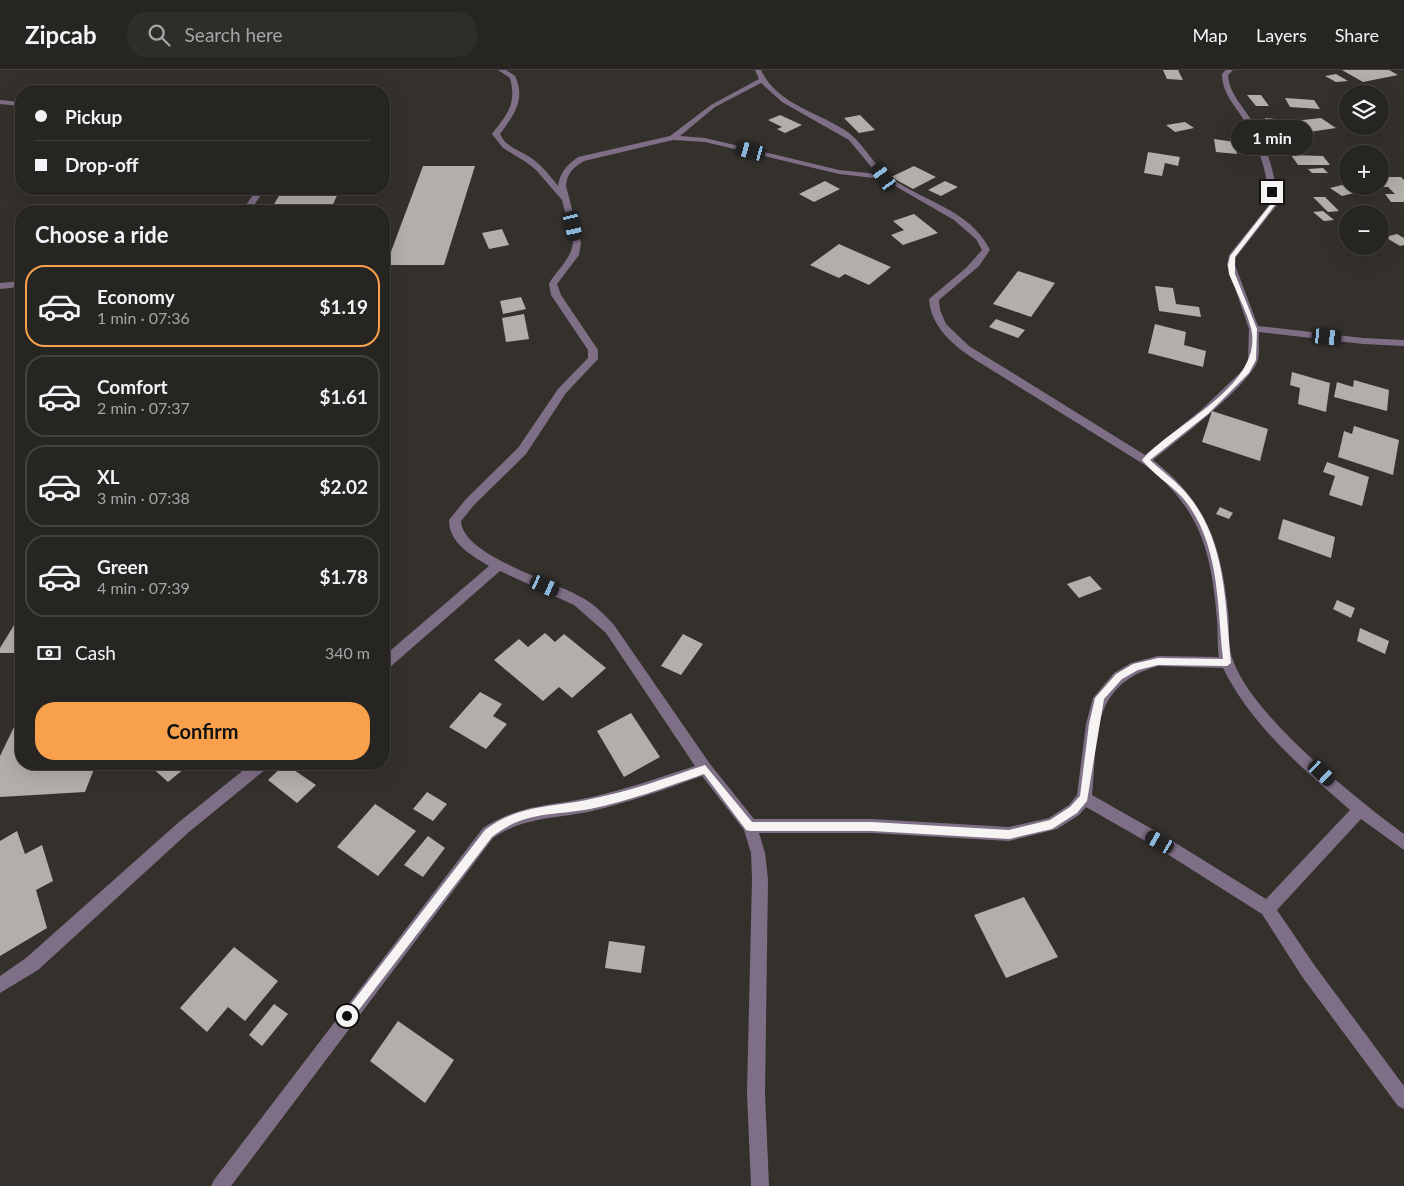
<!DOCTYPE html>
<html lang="en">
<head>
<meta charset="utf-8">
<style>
	:root { --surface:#272522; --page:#2f2d2a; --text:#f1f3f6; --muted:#a4a5a5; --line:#434240; --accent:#f8a04b }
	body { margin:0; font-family:Lato,sans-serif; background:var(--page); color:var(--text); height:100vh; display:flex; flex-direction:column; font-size:19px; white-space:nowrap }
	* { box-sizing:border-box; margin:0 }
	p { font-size:16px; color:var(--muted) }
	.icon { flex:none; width:28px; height:28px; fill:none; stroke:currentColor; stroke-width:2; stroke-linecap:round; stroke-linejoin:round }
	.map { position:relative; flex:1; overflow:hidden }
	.side { position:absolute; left:15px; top:135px; width:375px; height:565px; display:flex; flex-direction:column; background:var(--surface); border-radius:20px; box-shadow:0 5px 20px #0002,0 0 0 1px var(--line) }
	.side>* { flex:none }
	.top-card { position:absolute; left:15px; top:15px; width:375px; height:110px; border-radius:20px; box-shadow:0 5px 20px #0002,0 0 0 1px var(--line); display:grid; align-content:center; height:110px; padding:0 20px; background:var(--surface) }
	.buttons { position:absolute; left:1339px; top:15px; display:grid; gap:10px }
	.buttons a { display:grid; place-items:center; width:50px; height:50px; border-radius:50%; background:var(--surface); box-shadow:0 5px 20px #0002,0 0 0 1px var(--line); font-size:25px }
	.end { position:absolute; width:22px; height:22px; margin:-11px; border:6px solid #f6f4f2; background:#111; box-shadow:0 0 0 2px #111 }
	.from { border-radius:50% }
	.bubble { position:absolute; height:35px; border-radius:18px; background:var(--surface); box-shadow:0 5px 20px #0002,0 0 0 1px var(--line); font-size:16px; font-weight:700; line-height:35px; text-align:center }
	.car { position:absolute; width:15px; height:30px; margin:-15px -8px; border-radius:6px; box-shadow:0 0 4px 1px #0007; background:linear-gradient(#222 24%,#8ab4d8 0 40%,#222 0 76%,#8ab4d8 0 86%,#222 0) }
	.top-card b { display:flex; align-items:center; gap:18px; height:48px; font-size:19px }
	.top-card b+b { border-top:1px solid var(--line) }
	.top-card i { width:12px; height:12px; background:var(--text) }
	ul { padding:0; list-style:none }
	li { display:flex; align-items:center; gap:15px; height:82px; margin:0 10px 8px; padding:0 10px; border:2px solid var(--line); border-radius:20px }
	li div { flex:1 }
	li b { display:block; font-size:19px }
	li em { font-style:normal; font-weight:700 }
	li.current { border-color:var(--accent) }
	li>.icon { width:45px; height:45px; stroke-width:1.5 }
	h2 { padding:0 20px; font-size:22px; line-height:60px }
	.pay { display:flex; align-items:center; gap:12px; height:55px; padding:0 20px; font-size:19px }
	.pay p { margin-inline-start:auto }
	.button { display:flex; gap:10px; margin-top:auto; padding:10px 20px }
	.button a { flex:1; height:58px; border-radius:20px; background:var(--accent); color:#111; font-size:20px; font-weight:700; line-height:58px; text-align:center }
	header { display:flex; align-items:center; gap:30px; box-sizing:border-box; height:70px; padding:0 25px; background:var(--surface); border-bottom:1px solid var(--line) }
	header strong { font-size:24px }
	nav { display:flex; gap:28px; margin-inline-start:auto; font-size:18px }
	.search { width:350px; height:45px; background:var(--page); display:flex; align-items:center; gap:12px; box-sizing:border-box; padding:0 18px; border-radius:20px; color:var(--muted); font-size:19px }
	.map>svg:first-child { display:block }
	.building { fill:#b2aea9 }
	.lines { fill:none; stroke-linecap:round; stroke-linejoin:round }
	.lane { fill:#7f6f86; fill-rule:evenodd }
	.street { fill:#7f6f86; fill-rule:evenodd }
	.route { fill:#f6f4f2 }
</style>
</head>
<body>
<header>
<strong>Zipcab</strong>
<div class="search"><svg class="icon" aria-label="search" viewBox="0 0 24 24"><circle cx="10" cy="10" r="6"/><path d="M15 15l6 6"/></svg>Search here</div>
<nav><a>Map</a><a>Layers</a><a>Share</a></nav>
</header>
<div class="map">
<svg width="1404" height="1116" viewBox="0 0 1404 1116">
	<rect width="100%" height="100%" fill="#34312d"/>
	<path class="building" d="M1163,0H1178L1183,10L1167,9Z
		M1342,0H1389L1398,5L1363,12Z
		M1336,4L1348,11L1336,12L1325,6Z
		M1247,25H1261L1269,36H1256Z
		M1285,28L1314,30L1320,39L1290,37Z
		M780,45L802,55L785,63L777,59L782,57L768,50Z
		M860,45L875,60L859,63L844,48Z
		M1265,48L1284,50L1287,63L1268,61Z
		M1321,48L1336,58L1309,62L1294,51Z
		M1185,52L1194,58L1175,62L1166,55Z
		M1214,69L1235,72L1237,84L1216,82Z
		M1148,82L1180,87L1178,96L1165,93L1162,106L1144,103Z
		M1291,85L1323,86L1330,95H1298Z
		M423,96H475L444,195H386Z
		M914,96L936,107L913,119L891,107Z
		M1323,98L1328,103H1312L1308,99Z
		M1380,107H1401L1404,110V132H1391L1385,124H1395L1388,117H1380Z
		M825,111L840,119L814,132L799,124Z
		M945,111L958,117L941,126L928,120Z
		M1342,115L1354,123L1342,126L1330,118Z
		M283,119H340L330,141H270Z
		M1313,127H1325L1339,141L1328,142Z
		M1323,141L1334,150L1324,151L1313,142Z
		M914,144L938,163L903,175L891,165L904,160L893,151Z
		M502,159L509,175L489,179L482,163Z
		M1397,164L1404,168V175L1400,176L1385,167Z
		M839,174L891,197L869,215L845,204L839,208L810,195Z
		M1018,201L1055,213L1031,247L993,234Z
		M1155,216L1173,218L1176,234L1199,237L1201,247L1159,241Z
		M521,227L526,239L503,244L500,231Z
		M524,244L529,269L506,272L502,248Z
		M996,249L1025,260L1018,268L989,257Z
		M1155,254L1186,262L1184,275L1206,281L1203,297L1148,283Z
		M1292,302L1330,313L1326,342L1298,334L1300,318L1290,315Z
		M1354,310L1389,320L1387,341L1334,327L1337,312L1353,317Z
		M1212,341L1268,359L1260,391L1202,372Z
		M1354,356L1399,370L1393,405L1338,387L1344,361L1352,364Z
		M1327,392L1369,407L1362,436L1329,425L1335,406L1323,402Z
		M1220,437L1233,443L1229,449L1216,444Z
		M1283,449L1335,467L1331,488L1278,469Z
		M1090,506L1102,519L1079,528L1067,514Z
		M1337,530L1355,538L1351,548L1333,539Z
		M16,552H21V583H0V578Z
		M1360,558L1389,571L1385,584L1357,571Z
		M545,563L555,572L564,564L606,598L572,628L559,617L543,631L494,590L519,569L528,577Z
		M683,564L703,574L681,605L661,596Z
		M480,622L502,634L493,646L507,654L486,679L449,657Z
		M631,643L660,687L624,707L597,661Z
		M15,655H21V694H96L85,722L0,727V686Z
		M148,694H190L168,712Z
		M285,694L316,715L297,733L268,710Z
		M427,722L447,734L433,751L413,739Z
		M375,734L416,761L378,806L337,777Z
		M17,761L25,784L42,775L53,811L36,820L47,858L0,886V771Z
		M428,766L445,778L423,807L404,795Z
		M1024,827L1058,887L1006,908L974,845Z
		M609,871L645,876L641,903L605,898Z
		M234,877L278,911L245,951L228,937L207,962L180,938Z
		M274,934L288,944L262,976L249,965Z
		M398,951L454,990L425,1033L370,991Z"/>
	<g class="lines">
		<path class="lane" d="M0,30L21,32V36L0,34Z
			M257,119H265L250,141H242Z
			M21,211V217L0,219V213Z"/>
		<path class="street" d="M498,0H506L515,6C526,29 514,45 500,64C506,78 522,81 534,90C543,97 551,107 558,116C560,102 567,95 578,87L670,66L711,35L759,9L755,0H761C776,33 814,41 843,59C863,71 870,91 887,105C922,132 969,138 990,180L979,196L939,230L940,240L946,254L969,276L1145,385L1201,340L1243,300L1248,290L1249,259L1227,195L1229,185L1269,135C1269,107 1259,76 1245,52C1236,36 1222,24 1222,4L1226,0H1233L1228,5C1229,24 1244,37 1253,53C1267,77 1277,107 1277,135L1236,187L1235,195L1258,256L1363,268L1404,270V276L1363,274L1259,262C1258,271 1260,281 1258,289C1253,313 1174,373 1153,390C1207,432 1221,475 1228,541C1230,557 1227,578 1234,593C1256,649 1355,728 1404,764V780L1361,749L1277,840L1315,896L1404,1016V1039L1398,1036L1303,908L1262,844L1156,777L1086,737L1079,745L1057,759L1009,771L872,763H759L765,783L768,809L765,1023L769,1116H751L747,1023L752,809L751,783L744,760L702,706C666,719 630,732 592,741C556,749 526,746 493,768L231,1116H211L214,1110L483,758C519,734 552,736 592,727C627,719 661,707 695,696L606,563L574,535L500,501L389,598L384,599V586L489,496C471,485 449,473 449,450L466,429L518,378L558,319L588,288V280L551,225L549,214C557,199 571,190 573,173L562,130L536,100L526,92L503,78L492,64C507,44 517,35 510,8ZM761,13L782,32L849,70L877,104L839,100L705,68L680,66L715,37ZM673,70L705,72L839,104L883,109L954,150L976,169L982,180L966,198L929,229C931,257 953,275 974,289L1145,395C1201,439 1211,481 1217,549C1218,562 1217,575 1219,587L1158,586L1131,593L1114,603L1093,628L1086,654L1077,725L1069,735L1049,748L1009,757L872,749H754L710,694L614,555C605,545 595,535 583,528C555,511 462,486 461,451L474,435L526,384L566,323L598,289V280L561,225L557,214L579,185L581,173L566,116C567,103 573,98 584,91ZM1158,596L1223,598C1251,655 1303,699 1350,740L1266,829L1166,767L1092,725C1098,666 1090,615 1158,596Z
			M251,694H268L266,699L189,762L38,900L0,923V906L26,888L179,752Z"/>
	</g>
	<path class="route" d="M1270,121L1275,122V135L1235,187V204L1257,259L1256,290L1249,303L1208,344L1150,390C1162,401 1177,412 1187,424C1227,471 1225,535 1231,593L1227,596L1158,595L1138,600L1122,609L1104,629L1087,731L1077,743L1052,759L1009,769L872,761H750L746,760L704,704C666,717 629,731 590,739C552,746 524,741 492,767L351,950H344V943L485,760C519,734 551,738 591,729C630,721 667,708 705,695L752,752H872L1009,760L1050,750L1070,737L1080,726L1089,654L1095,628L1116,604L1133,594L1158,588L1223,589C1217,535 1220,471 1182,427C1170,414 1153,404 1142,390C1173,354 1265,315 1251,258C1246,240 1236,221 1229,204L1228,195L1230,186L1270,135Z"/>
</svg>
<div class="buttons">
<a><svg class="icon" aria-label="layers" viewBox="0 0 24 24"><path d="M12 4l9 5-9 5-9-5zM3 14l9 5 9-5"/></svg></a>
<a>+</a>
<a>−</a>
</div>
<i class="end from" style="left:347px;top:946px"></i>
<i class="end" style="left:1272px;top:122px"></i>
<div class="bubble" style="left:1231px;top:50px;width:82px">1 min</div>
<i class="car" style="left:751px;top:81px;rotate:285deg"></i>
<i class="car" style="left:884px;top:107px;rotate:324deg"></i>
<i class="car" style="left:573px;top:156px;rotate:167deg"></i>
<i class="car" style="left:1327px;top:267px;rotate:96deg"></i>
<i class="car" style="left:545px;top:516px;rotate:114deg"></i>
<i class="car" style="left:1322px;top:703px;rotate:133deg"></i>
<i class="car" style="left:1160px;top:772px;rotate:300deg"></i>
<div class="top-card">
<b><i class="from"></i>Pickup</b>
<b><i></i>Drop-off</b>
</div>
<section class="side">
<h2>Choose a ride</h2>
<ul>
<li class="current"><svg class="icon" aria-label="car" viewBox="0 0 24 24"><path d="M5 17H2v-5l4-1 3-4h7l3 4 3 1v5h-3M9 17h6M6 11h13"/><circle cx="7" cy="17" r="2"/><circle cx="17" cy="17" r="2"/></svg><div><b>Economy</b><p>1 min · 07:36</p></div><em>$1.19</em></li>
<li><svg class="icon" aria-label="car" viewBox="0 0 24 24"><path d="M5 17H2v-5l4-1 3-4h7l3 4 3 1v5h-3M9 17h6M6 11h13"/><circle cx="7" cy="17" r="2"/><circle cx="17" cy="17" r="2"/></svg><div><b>Comfort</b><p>2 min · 07:37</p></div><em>$1.61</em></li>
<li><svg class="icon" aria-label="car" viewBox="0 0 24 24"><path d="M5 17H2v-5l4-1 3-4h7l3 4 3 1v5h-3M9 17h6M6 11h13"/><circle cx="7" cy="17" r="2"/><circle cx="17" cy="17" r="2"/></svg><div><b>XL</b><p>3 min · 07:38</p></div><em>$2.02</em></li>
<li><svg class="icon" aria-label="car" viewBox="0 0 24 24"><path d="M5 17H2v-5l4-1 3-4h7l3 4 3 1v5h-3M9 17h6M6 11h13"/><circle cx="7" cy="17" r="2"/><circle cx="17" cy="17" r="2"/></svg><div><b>Green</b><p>4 min · 07:39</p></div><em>$1.78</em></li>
</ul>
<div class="pay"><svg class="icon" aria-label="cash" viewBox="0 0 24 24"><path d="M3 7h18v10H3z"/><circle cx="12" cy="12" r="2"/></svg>Cash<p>340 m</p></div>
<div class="button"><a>Confirm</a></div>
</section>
</div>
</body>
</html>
